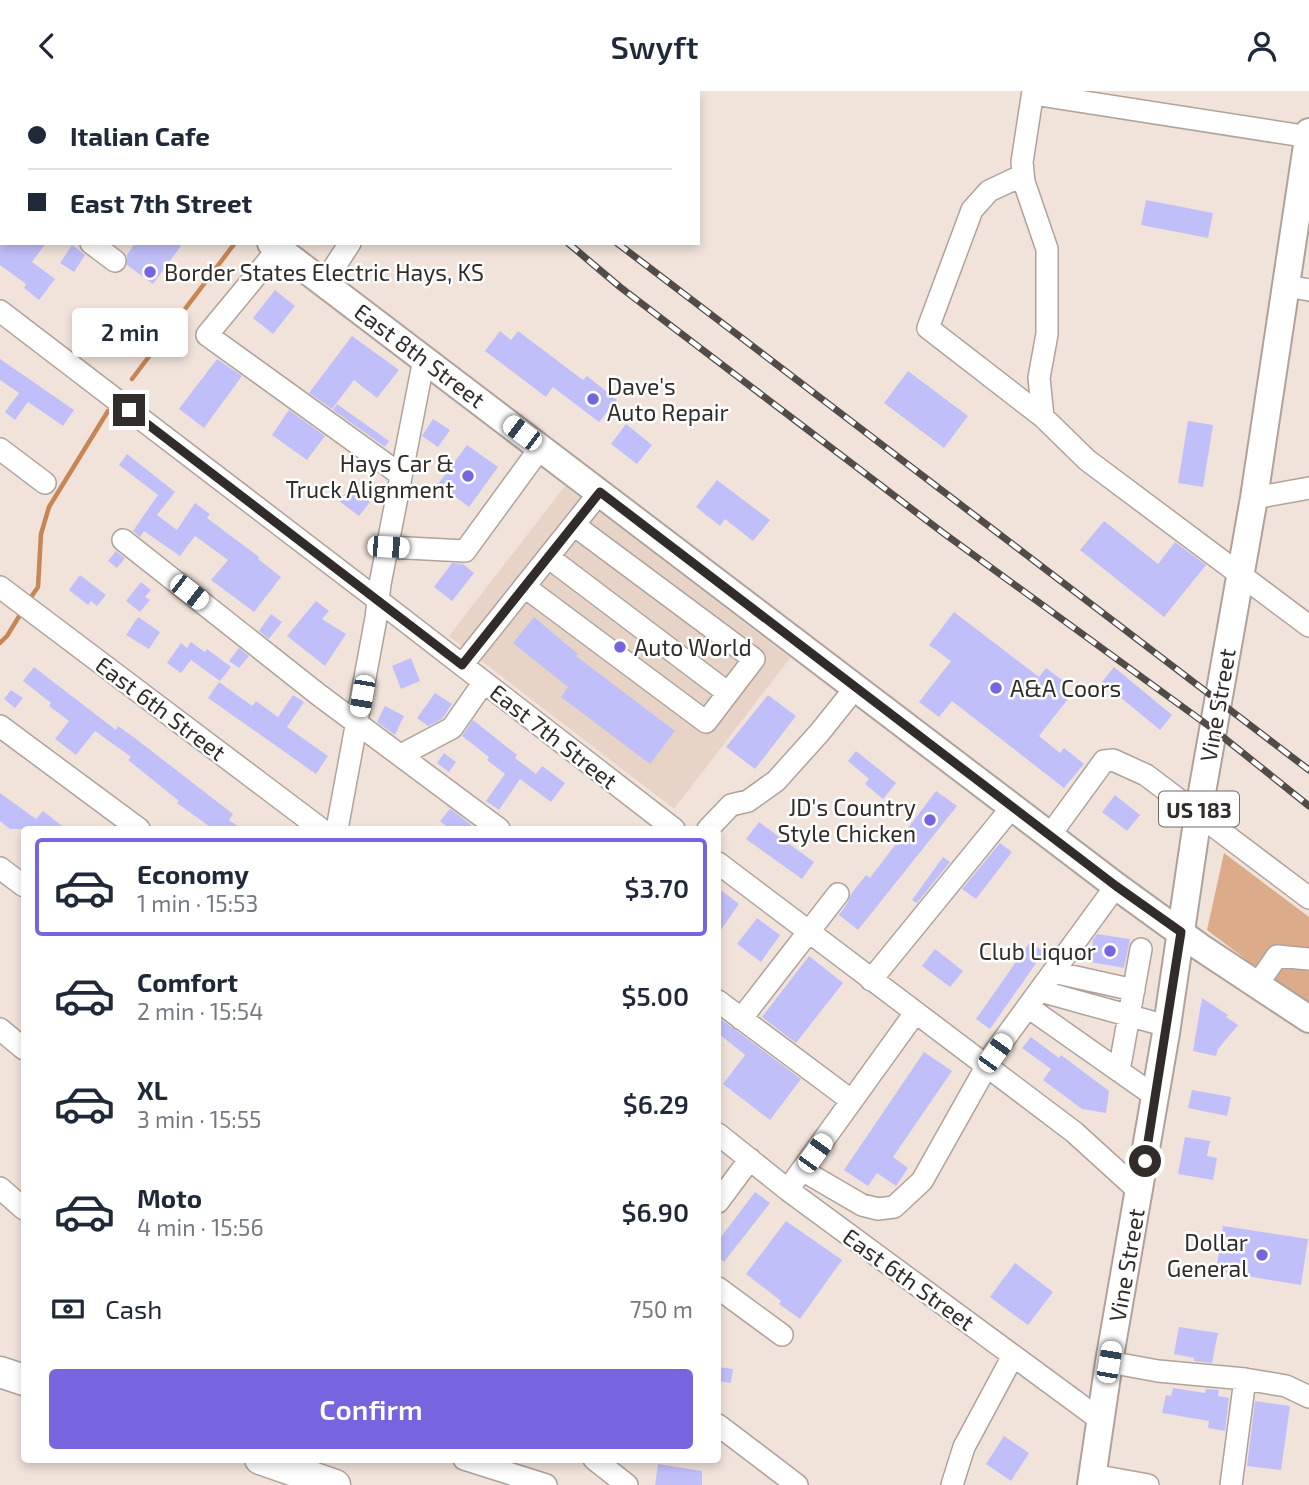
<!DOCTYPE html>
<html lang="en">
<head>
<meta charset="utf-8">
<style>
	:root { --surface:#fff; --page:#f6f6f7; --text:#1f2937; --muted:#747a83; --line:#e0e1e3; --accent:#7765e0 }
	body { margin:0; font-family:"Exo 2",sans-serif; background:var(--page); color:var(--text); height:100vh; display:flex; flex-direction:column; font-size:26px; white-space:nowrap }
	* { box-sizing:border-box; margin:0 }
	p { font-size:23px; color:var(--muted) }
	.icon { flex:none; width:38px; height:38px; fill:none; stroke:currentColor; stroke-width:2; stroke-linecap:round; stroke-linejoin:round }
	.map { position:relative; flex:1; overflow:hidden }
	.details { position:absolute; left:21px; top:735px; width:700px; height:637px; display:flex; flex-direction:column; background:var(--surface); border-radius:7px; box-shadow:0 4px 10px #0003 }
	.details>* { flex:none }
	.guide { position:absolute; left:0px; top:0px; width:700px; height:154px; box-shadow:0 4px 10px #0003; display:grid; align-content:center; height:154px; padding:0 28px; background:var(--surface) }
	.end { position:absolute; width:32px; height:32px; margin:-16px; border:9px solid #312c29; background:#fff; box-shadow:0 0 0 4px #fff }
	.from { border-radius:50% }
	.bubble { position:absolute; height:49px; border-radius:7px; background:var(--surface); box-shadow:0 4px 10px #0003; font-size:23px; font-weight:600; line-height:49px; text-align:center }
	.car { position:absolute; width:21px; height:42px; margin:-21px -10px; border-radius:9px; box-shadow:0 0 5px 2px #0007; background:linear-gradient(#fff 24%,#345 0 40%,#fff 0 76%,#345 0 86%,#fff 0) }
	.guide b { display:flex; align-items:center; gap:24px; height:66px; font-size:26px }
	.guide b+b { border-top:2px solid var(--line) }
	.guide i { width:18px; height:18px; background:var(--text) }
	ul { padding:12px 0 0; list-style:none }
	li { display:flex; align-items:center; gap:21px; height:98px; margin:0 14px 10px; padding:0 14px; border:4px solid transparent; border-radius:7px }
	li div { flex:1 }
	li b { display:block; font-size:26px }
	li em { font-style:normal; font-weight:600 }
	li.on { border-color:var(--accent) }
	li>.icon { width:63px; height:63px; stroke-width:1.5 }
	.pay { display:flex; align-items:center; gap:18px; height:77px; padding:0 28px; font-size:26px }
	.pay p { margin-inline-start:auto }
	.cta { display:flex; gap:14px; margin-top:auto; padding:14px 28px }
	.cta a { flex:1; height:80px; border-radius:7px; background:var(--accent); color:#fff; font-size:28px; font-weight:600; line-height:80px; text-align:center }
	header { display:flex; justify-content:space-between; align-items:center; height:91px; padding:0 28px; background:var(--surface); font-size:32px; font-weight:600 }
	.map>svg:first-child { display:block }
	.built { fill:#e7d4c6 }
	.green { fill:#dcab89 }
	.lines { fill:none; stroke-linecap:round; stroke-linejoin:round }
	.stream { stroke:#c78655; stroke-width:4.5 }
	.building { fill:#c1bffa }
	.minor-casing { stroke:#afa29a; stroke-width:24 }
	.major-casing { stroke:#afa29a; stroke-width:30 }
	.highway-casing { stroke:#afa29a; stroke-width:33 }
	.minor { stroke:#fff; stroke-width:21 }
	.major { stroke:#fff; stroke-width:26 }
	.highway { stroke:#fff; stroke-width:30 }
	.rail-casing { stroke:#524c48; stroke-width:7 }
	.rail { stroke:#fff; stroke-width:4.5; stroke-dasharray:13; stroke-linecap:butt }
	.route { stroke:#312c29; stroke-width:9 }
	.poi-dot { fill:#7765e0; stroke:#fff; stroke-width:2.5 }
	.labels { text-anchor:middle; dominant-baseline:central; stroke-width:5; stroke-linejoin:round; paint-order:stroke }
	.shield { fill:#fff; stroke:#6f6b69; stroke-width:2 }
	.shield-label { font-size:21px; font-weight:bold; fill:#312c29 }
	.poi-label { font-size:23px; fill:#312c29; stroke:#fff; text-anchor:start }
	.street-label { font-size:23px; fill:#312c29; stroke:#fff }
</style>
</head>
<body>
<header><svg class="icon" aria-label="back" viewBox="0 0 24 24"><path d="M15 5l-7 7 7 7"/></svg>Swyft<svg class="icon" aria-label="person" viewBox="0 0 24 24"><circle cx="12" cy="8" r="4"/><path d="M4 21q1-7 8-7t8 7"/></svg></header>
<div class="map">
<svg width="1309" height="1394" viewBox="0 0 1309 1394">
	<rect width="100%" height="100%" fill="#f1e3da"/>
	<path class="built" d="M565,395L790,567L674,718L449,545Z"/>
	<path class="green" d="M1224,762L1309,826V916L1207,839Z"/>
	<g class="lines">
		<path class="stream" d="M347,2L348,0
			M132,288L235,152
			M29,509L38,496L41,443L49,416L108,320
			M0,552L7,545L23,519"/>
	</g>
	<path class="building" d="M1146,109L1213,122L1208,147L1141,134Z
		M0,152H46L32,171L55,188L39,209L24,197L26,193L0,174Z
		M135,152H183L153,193L127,174V164Z
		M72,154L85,164L74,181L60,172Z
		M275,199L295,215L273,243L253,227Z
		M500,240L511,249L518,240L583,289L587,285L617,309L599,331L553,296L546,306L485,260Z
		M352,245L399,279L377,307L354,289L332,318L309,302Z
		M0,268L74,319L63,335L28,311L15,329L5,321L19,302L0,289Z
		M217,268L242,285L204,337L179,318Z
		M908,280L968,325L944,357L884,312Z
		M337,313L389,350L385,356L333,319Z
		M289,319L325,345L307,369L272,344Z
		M433,328L450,339L438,356L422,345Z
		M1188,330L1213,334L1203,396L1178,392Z
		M626,333L652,354L637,373L611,353Z
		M467,354L498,376L469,416L438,393Z
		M127,363L175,401L157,424L177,439L195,412L210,423L207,427L259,466L258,468L281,486L254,521L211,489L228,469L195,445L180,465L144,440L140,446L133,440L158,404L119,374Z
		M717,389L770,429L753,450L725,428L720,435L696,416Z
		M350,396L370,411L359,425L339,410Z
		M1104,430L1158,473L1175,451L1206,474L1164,526L1080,459Z
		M116,460L125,467L117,477L108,470Z
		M452,472L463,473L474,482L452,510L434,496Z
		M80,484L106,504L97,515L91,510L88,514L69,499Z
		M141,491L151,499L145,506L150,509L140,521L126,510Z
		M316,510L329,520L322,528L346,543L325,575L287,545Z
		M954,521L1039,586L1046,577L1066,592L1059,601L1068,608L1039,645L1060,662L1064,657L1084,673L1064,697L952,610L939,626L919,611L951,570L929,554Z
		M271,523L282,531L269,548L259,540Z
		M138,526L160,541L149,558L126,544Z
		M534,526L578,563L576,565L675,640L650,673L561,606L568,596L513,552Z
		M191,551L205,561L207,558L231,576L220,590L191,569L181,582L167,572L181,552L187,557Z
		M239,557L249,565L239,577L229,570Z
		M411,567L420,590L401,598L392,575Z
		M34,576L116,639L118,635L136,648L233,723L229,729L242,738H213L177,712L179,710L128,669L131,666L95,640L76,664L55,648L69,630L49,615L51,612L23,590Z
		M1114,576L1172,624L1160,639L1102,591Z
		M219,591L252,615L256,610L278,626L293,604L304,611L287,636L328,665L316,683L208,607Z
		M11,599L23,607L15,617L4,608Z
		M435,602L452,613L442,628L428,635L417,627Z
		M768,604L796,625L755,678L726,656Z
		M385,615L404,625L395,644L377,631Z
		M473,629L517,664L515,667L536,683L542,675L565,692L551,711L520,688L499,719L486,710L505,683L487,669L489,666L462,645Z
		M856,660L896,692L883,708L865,693L869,688L848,670Z
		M444,662L456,671L449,681L437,672Z
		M936,700L957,715L858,839L839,824L848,811L851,803L866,784L870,787Z
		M0,702L36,728L43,720L66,738H10L0,730Z
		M1115,704L1140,724L1127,740L1102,721Z
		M450,718L455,721L476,738H450L440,730Z
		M759,731L814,771L802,788L746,748Z
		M1000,752L1012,761L976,808L962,798Z
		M943,766L950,771L917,812L912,809Z
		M718,797L739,813L718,843Z
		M757,827L780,844L761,871L737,853Z
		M1097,843L1130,848L1124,877L1090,871L1093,849Z
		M1030,851L1044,861L990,938L976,928Z
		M935,858L963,880L950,896L922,875Z
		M809,865L843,892L796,952L762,926Z
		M1202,907L1228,924L1226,926L1238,934L1218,958L1216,965L1193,960Z
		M718,926L801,988L770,1029L723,993L745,964L718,942Z
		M1031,946L1059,967L1061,964L1109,1000L1106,1022L1082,1018L1043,989L1051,978L1022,957Z
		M924,961L952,980L893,1066L908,1077L896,1095L877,1082L868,1095L844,1079Z
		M1192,999L1231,1006L1227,1025L1188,1017Z
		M1185,1046L1210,1050L1207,1065L1217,1067L1213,1089L1178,1083Z
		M755,1101L770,1112L724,1171L718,1166V1150Z
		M786,1130L842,1169L800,1228L779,1213L781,1210L746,1183Z
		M1223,1135L1308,1148L1301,1194L1216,1180Z
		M1015,1172L1053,1201L1028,1234L990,1206Z
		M1179,1236L1218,1242L1212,1272L1194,1270V1267L1174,1263Z
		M718,1276L733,1278L731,1292L718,1290Z
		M1173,1297L1205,1302L1206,1298L1219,1299L1218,1305L1229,1307L1225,1340L1208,1337L1209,1330L1162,1322L1166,1304L1171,1305Z
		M1255,1310L1290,1315L1281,1379L1247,1375Z
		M1004,1345L1029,1362L1011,1390L986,1373Z
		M658,1373L702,1380V1394H655Z"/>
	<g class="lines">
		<g class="minor-casing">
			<path id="minor" d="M1033,0L1022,71L1024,91L1047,158V243L1039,287L1043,326
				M1033,3L1309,46
				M0,82L2,84
				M1023,84L989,100L972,119L928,237L1043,326L1087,369L1309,535
				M91,152L115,170
				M278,158L207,244L401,384
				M324,192L350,152
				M1286,195L1309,199
				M0,220L378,509L674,738
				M0,358L45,392
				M1254,407L1309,397
				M123,449L319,604L499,738
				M388,456L465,460L541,356
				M548,466L728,602
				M0,496L321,738
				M525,496L706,631L754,568L574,434
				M462,574L600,401
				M0,635L139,738
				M401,664L452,637L484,591
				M337,738L376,527L380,493L424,268
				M708,738L731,714L748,710L776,690L820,641L856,596
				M1050,744L1104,670L1113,669L1146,684L1309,807
				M718,772L1074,1041L1140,1101
				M0,777L24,795
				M1053,881L1134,899
				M871,889L1013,715
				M1257,894L1277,865L1309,868
				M1040,900L1167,935
				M718,910L852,1010
				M1028,916L1156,1006
				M741,928L838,803
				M0,938L24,958
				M1119,980L1141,858
				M718,1043L788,1099L1102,1330
				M802,1079L862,1114L878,1118L894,1116L922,1090L994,962L1116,795
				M794,1090L915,922
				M0,1097L24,1118
				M718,1111L750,1068
				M718,1197L782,1244
				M1109,1271L1158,1280L1245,1288L1286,1295L1309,1306
				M718,1334L797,1394
				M464,1368L546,1394
				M594,1368L627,1394
				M1093,1384L1148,1394
				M952,1394L964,1356L1013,1265
				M1231,1394L1245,1288"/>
		</g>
		<g class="major-casing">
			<path id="major" d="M72,0L75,2
				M271,152L1116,795L1200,856L1309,928
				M1091,1394L1109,1271L1166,942L1198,724L1254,407L1309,41"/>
		</g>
		<g class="highway-casing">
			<path id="highway" d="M0,1281L24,1289
				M260,1368L335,1394"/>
		</g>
		<use href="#minor" class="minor"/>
		<use href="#major" class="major"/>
		<use href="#highway" class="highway"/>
		<g class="rail-casing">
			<path id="rail" d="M417,0L419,2
				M568,152L620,196L942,441L1213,638L1309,715
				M617,152L1309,679"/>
		</g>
		<use href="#rail" class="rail"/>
	</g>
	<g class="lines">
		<path class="route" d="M129,319L462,574L600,401L1116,795L1181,841L1145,1070"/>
	</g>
	<g class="poi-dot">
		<circle cx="150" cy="181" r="7"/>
		<circle cx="593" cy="308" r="7"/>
		<circle cx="468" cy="385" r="7"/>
		<circle cx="620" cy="556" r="7"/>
		<circle cx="996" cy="597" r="7"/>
		<circle cx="930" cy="729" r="7"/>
		<circle cx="1110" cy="860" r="7"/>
		<circle cx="1262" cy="1164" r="7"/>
	</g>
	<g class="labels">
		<rect class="shield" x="1159" y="700.5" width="80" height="35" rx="5"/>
		<g class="shield-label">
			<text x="1199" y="718">US 183</text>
		</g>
		<g class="poi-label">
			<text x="164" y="181">Border States Electric Hays, KS</text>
			<text x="607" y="295">Dave's<tspan x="607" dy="26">Auto Repair</tspan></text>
			<text x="454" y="372" text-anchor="end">Hays Car &amp;<tspan x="454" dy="26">Truck Alignment</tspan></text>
			<text x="634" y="556">Auto World</text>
			<text x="1010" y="597">A&amp;A Coors</text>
			<text x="916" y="716" text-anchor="end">JD's Country<tspan x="916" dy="26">Style Chicken</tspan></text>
			<text x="1096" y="860" text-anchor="end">Club Liquor</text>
			<text x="1248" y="1151" text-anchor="end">Dollar<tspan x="1248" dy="26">General</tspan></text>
		</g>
		<g class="street-label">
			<text transform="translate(420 264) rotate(37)">East 8th Street</text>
			<text transform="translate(1217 614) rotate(-80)">Vine Street</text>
			<text transform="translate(161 617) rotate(37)">East 6th Street</text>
			<text transform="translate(554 645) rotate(38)">East 7th Street</text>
			<text transform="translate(1126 1174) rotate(-80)">Vine Street</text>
			<text transform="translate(909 1188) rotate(36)">East 6th Street</text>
		</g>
	</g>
</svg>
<i class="end from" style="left:1145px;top:1070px"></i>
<i class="end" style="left:129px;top:319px"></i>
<div class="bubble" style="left:72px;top:217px;width:116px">2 min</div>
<i class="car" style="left:522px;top:342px;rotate:307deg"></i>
<i class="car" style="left:388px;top:456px;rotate:93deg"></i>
<i class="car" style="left:189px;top:501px;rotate:128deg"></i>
<i class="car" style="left:362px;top:605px;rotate:190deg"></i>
<i class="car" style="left:995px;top:962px;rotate:36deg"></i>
<i class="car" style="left:815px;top:1062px;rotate:36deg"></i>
<i class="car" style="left:1109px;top:1271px;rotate:10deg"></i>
<div class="guide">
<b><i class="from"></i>Italian Cafe</b>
<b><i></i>East 7th Street</b>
</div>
<section class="details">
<ul>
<li class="on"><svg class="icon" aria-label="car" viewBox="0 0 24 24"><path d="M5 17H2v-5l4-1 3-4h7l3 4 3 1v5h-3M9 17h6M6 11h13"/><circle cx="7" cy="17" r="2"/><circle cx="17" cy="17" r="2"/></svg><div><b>Economy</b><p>1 min · 15:53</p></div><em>$3.70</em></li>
<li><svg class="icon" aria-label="car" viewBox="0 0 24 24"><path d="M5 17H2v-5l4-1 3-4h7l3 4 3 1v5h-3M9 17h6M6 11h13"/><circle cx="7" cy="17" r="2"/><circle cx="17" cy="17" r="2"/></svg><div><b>Comfort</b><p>2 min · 15:54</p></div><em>$5.00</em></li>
<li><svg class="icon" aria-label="car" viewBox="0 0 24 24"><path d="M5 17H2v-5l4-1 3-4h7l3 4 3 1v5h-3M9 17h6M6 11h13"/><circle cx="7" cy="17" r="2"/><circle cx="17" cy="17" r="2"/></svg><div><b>XL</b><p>3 min · 15:55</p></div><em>$6.29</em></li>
<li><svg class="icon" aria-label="car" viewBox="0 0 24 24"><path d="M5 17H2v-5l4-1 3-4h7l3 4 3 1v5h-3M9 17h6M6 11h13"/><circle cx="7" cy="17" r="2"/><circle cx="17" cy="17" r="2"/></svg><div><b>Moto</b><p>4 min · 15:56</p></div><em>$6.90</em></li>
</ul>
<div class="pay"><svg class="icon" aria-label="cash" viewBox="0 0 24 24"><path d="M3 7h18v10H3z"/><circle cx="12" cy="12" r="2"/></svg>Cash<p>750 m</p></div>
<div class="cta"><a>Confirm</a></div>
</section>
</div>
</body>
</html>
